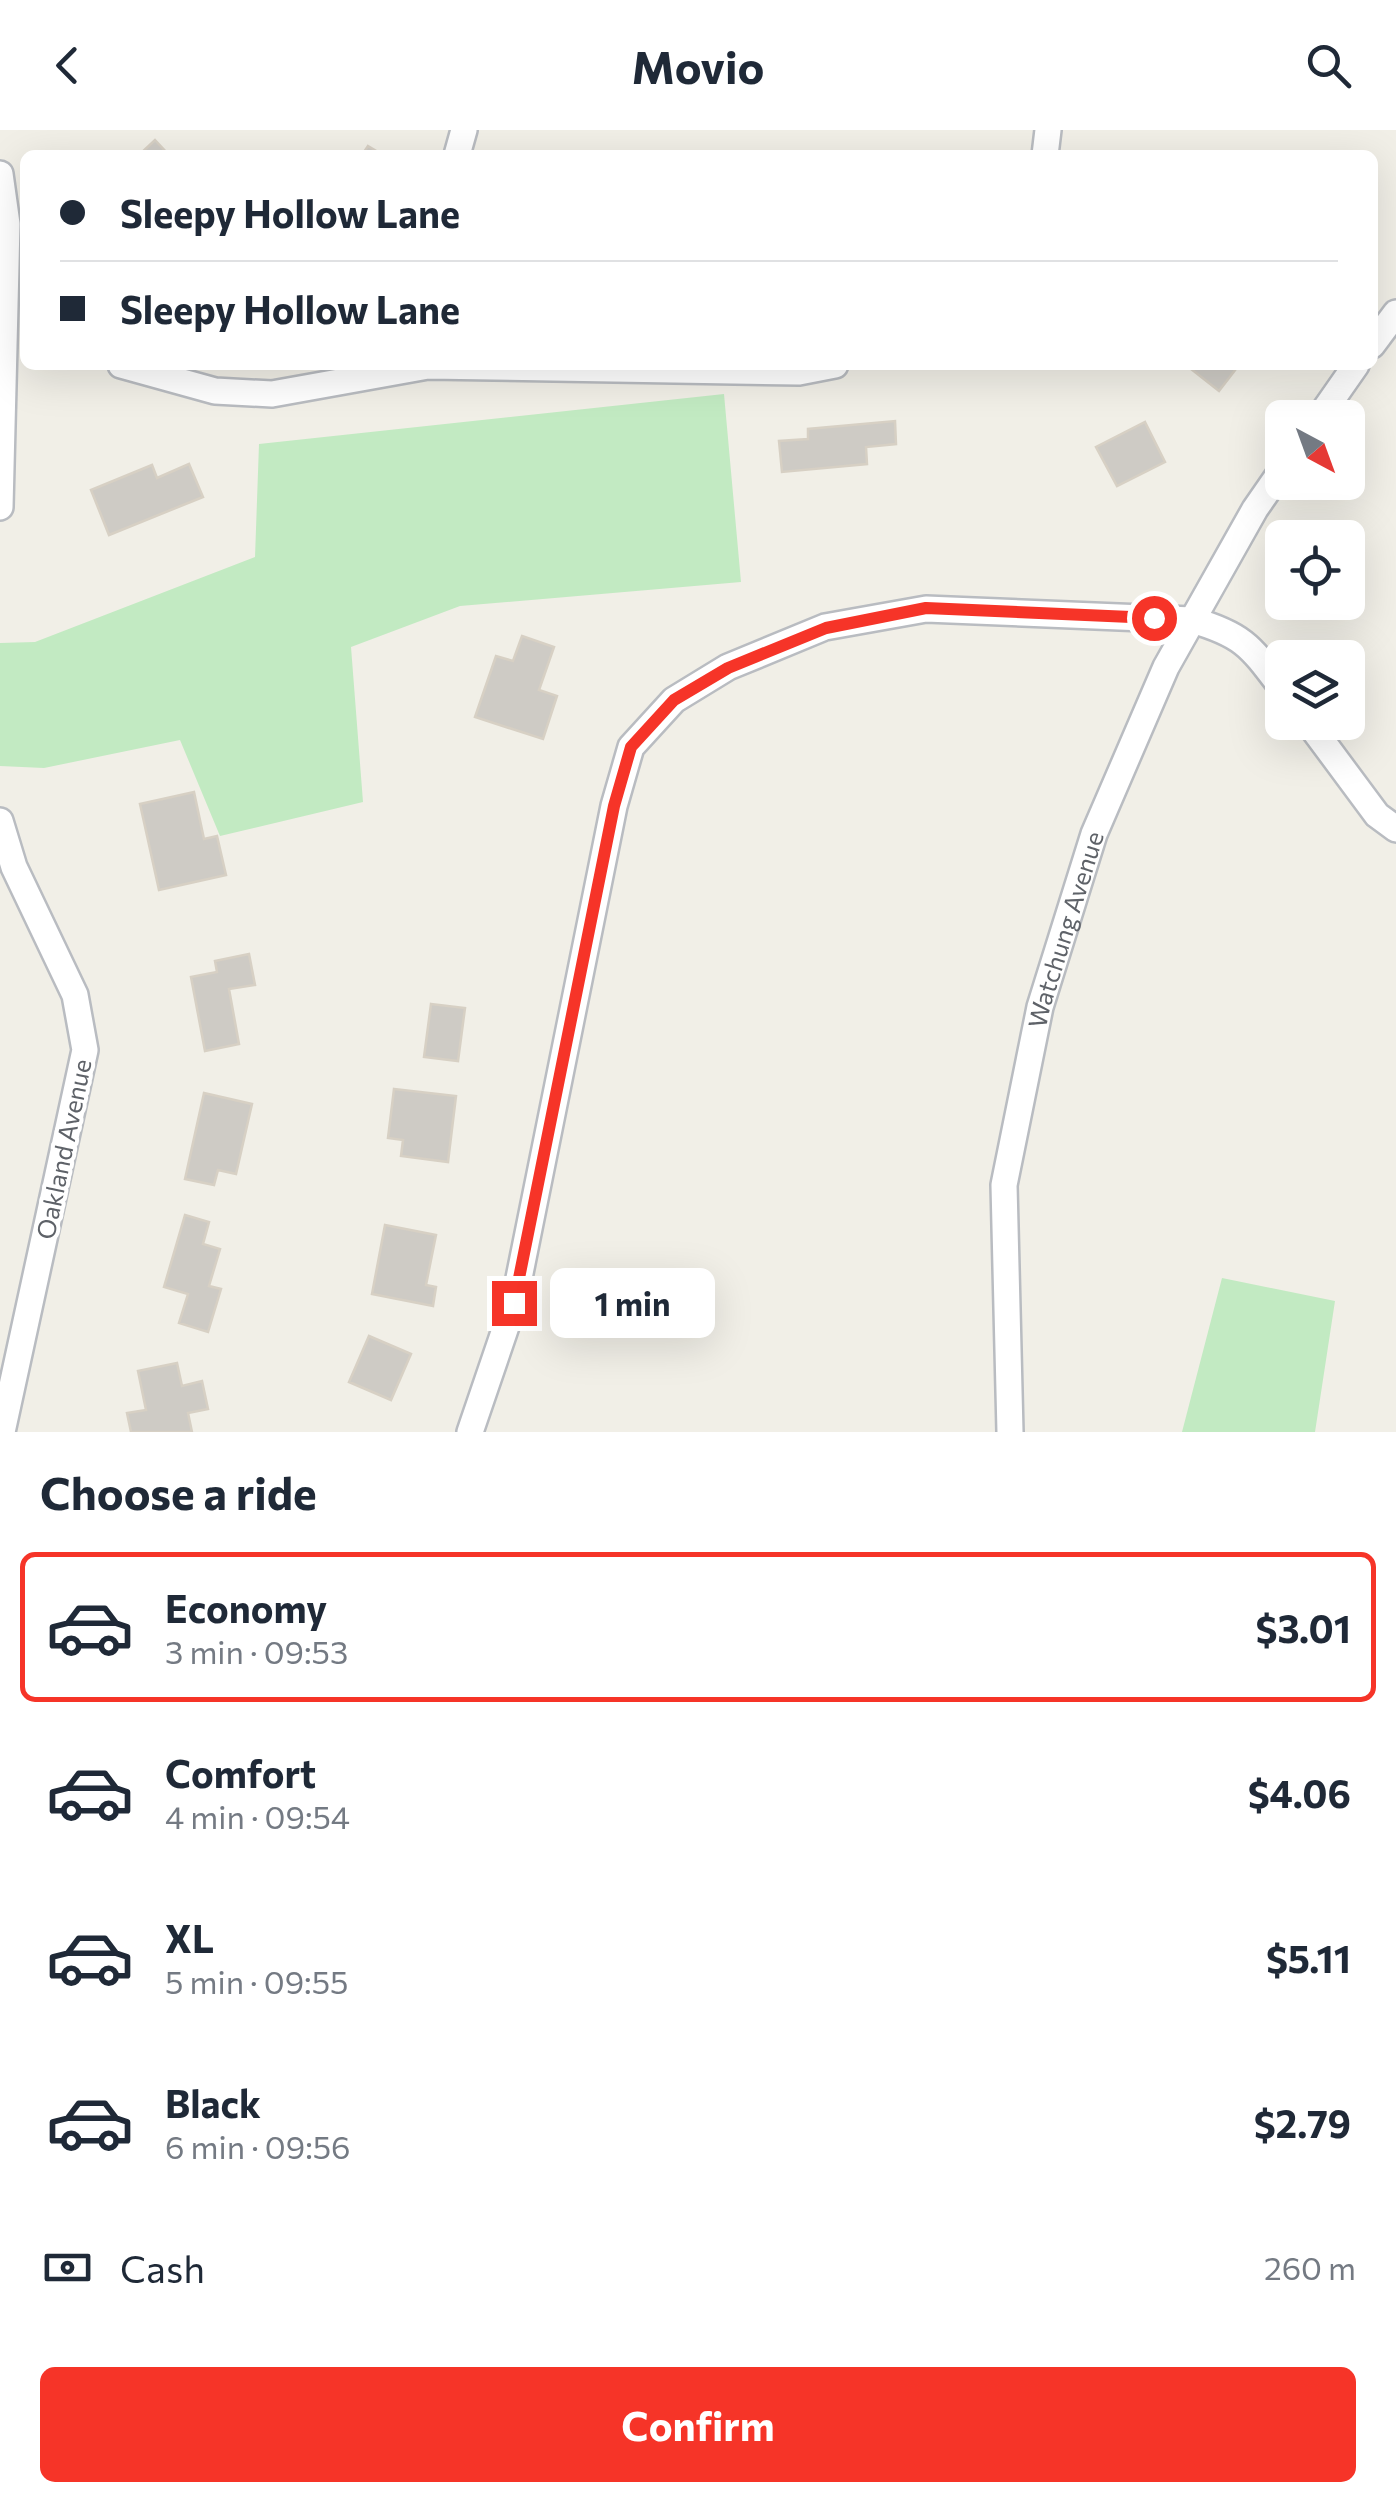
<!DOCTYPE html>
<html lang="en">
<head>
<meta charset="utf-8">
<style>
	:root { --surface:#fff; --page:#f6f6f7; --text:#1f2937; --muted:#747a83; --line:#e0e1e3; --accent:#f63428 }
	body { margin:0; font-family:Commissioner,sans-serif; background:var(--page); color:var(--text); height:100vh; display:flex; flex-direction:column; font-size:38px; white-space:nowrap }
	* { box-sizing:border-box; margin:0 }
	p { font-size:32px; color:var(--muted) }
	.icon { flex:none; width:55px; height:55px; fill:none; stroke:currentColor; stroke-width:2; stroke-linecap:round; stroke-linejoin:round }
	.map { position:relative; height:1302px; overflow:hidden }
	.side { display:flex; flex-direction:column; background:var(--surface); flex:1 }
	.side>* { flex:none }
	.guide { position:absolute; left:20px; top:20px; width:1358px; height:220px; border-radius:15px; box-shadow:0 10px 40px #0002; display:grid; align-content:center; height:220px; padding:0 40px; background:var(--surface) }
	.needle { width:65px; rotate:139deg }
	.controls { position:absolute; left:1265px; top:270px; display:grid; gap:20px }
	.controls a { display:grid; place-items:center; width:100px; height:100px; border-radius:15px; background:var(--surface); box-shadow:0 10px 40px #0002; font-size:50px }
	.end { position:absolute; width:45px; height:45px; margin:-22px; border:12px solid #f63428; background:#fff; box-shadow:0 0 0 5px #fff }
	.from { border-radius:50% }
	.bubble { position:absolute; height:70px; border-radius:15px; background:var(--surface); box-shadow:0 10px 40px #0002; font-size:32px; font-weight:700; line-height:70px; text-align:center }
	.guide b { display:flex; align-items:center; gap:35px; height:95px; font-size:38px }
	.guide b+b { border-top:2px solid var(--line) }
	.guide i { width:25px; height:25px; background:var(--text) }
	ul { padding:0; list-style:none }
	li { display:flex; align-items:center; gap:30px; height:150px; margin:0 20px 15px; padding:0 20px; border:5px solid transparent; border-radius:15px }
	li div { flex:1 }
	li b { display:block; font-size:38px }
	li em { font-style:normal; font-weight:700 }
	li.selected { border-color:var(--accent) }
	li>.icon { width:90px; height:90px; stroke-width:1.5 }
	h2 { padding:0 40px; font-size:45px; line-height:120px }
	.pay { display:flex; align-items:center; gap:25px; height:110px; padding:0 40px; font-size:38px }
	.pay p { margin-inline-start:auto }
	.action { display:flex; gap:20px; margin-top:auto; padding:20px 40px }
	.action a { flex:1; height:115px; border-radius:15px; background:var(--accent); color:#fff; font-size:40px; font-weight:700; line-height:115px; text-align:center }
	header { display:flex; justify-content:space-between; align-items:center; height:130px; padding:0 40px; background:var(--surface); font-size:45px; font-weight:700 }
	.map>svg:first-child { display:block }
	.green { fill:#c2eac2 }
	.building { fill:#cecbc5; stroke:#d7d0c4; stroke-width:2.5 }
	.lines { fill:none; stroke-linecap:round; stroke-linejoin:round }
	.street-casing { stroke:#b9bcc1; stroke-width:30 }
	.street { stroke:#fff; stroke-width:25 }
	.route { stroke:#f63428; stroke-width:12 }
	.labels { text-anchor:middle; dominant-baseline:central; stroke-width:8; stroke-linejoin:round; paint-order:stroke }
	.street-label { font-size:25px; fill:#5e6268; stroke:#fff }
</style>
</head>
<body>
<header><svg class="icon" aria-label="back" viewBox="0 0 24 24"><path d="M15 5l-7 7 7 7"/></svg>Movio<svg class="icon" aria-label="search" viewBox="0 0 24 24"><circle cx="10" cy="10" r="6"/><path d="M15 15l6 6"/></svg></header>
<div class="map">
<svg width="1396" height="1302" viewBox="0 0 1396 1302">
	<rect width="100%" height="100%" fill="#f1efe7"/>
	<path class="green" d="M724,264L741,452L460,476L351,517L363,672L220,706L180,610L44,638L0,636V513L35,512L255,427L259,314Z
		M1222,1148L1335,1171L1315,1302H1182Z"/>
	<path class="building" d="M155,10L169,25H139Z
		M368,16L383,25H362Z
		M1186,235H1239L1219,261Z
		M895,291L896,314L866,317L867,334L782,342L779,311L808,309V299Z
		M1145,292L1165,332L1117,356L1096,317Z
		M189,334L203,367L109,405L91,360L152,335L157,348Z
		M522,506L554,517L539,560L557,566L543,609L475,587L496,526L513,531Z
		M194,662L204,709L217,706L226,745L159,760L140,674Z
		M249,824L255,855L229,859L239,914L205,921L191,847L217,842L215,831Z
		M431,874L465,878L458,931L424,927Z
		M394,959L456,966L448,1032L401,1026L403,1010L388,1008Z
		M204,963L252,974L236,1044L218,1040L214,1055L185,1049Z
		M185,1085L209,1092L203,1114L220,1119L209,1156L221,1159L208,1202L179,1193L188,1164L164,1157Z
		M385,1095L436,1105L426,1155L436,1157L433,1176L372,1164Z
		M369,1206L411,1224L391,1270L349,1252Z
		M177,1233L182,1256L202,1251L208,1279L188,1283L192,1302H131L127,1283L146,1280L138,1241Z"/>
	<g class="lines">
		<g class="street-casing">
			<g id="street">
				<path d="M457,25L464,0"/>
				<path d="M1045,25L1048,0"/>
				<path d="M0,44L7,94L0,377"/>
				<path d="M1372,215L1396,183"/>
				<path d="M121,235L215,261L272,264L428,236L799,242L835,235"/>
				<path d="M1319,288L1356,235"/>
				<path d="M1308,592L1377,685L1396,699"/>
				<path d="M0,691L14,737L75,865L85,920L2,1302"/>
				<path d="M470,1302L514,1173L614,676L631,617L674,570L728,537L825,497L926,479L1192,490C1244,505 1251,517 1282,558"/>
				<path id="s1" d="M1010,1302L1004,1055L1040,877L1094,704L1166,537L1255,379L1282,340"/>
			</g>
		</g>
		<use href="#street" class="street"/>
	</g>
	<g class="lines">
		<path class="route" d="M514,1173L614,676L631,617L674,570L728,538L826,498L926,478L1154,488"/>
	</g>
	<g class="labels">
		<g class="street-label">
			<text stroke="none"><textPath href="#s1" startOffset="510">Watchung Avenue</textPath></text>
			<text transform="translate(63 1019) rotate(-78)">Oakland Avenue</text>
		</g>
	</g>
</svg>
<div class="controls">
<a><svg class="needle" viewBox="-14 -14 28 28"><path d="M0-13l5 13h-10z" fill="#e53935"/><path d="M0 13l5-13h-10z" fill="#747a83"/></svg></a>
<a><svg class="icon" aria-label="locate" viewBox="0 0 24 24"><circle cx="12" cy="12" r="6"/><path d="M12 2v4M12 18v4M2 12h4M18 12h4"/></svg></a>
<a><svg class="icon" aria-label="layers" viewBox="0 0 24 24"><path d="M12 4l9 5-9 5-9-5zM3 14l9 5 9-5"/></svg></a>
</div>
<i class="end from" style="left:1154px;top:488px"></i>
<i class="end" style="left:514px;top:1173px"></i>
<div class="bubble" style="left:550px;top:1138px;width:165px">1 min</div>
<div class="guide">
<b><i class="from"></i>Sleepy Hollow Lane</b>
<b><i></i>Sleepy Hollow Lane</b>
</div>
</div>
<section class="side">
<h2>Choose a ride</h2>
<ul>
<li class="selected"><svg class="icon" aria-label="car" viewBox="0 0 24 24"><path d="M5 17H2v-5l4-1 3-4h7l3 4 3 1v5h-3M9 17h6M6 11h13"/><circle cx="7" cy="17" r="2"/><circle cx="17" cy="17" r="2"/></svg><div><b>Economy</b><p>3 min · 09:53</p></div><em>$3.01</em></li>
<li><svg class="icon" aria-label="car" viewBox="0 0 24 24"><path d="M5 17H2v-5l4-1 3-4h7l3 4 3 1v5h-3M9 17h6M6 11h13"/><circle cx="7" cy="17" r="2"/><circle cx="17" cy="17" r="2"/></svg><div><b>Comfort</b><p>4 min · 09:54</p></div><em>$4.06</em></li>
<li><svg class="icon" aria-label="car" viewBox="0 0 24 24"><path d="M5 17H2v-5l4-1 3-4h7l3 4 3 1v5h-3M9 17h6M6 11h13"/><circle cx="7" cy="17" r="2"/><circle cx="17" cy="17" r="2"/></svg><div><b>XL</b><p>5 min · 09:55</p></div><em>$5.11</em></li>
<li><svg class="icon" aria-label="car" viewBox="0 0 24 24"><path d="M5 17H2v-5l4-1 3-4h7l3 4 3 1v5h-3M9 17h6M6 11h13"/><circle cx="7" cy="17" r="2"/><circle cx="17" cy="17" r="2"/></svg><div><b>Black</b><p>6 min · 09:56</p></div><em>$2.79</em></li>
</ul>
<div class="pay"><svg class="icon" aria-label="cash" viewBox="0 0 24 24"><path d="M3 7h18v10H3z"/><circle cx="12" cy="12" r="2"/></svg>Cash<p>260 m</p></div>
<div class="action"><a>Confirm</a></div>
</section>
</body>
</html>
